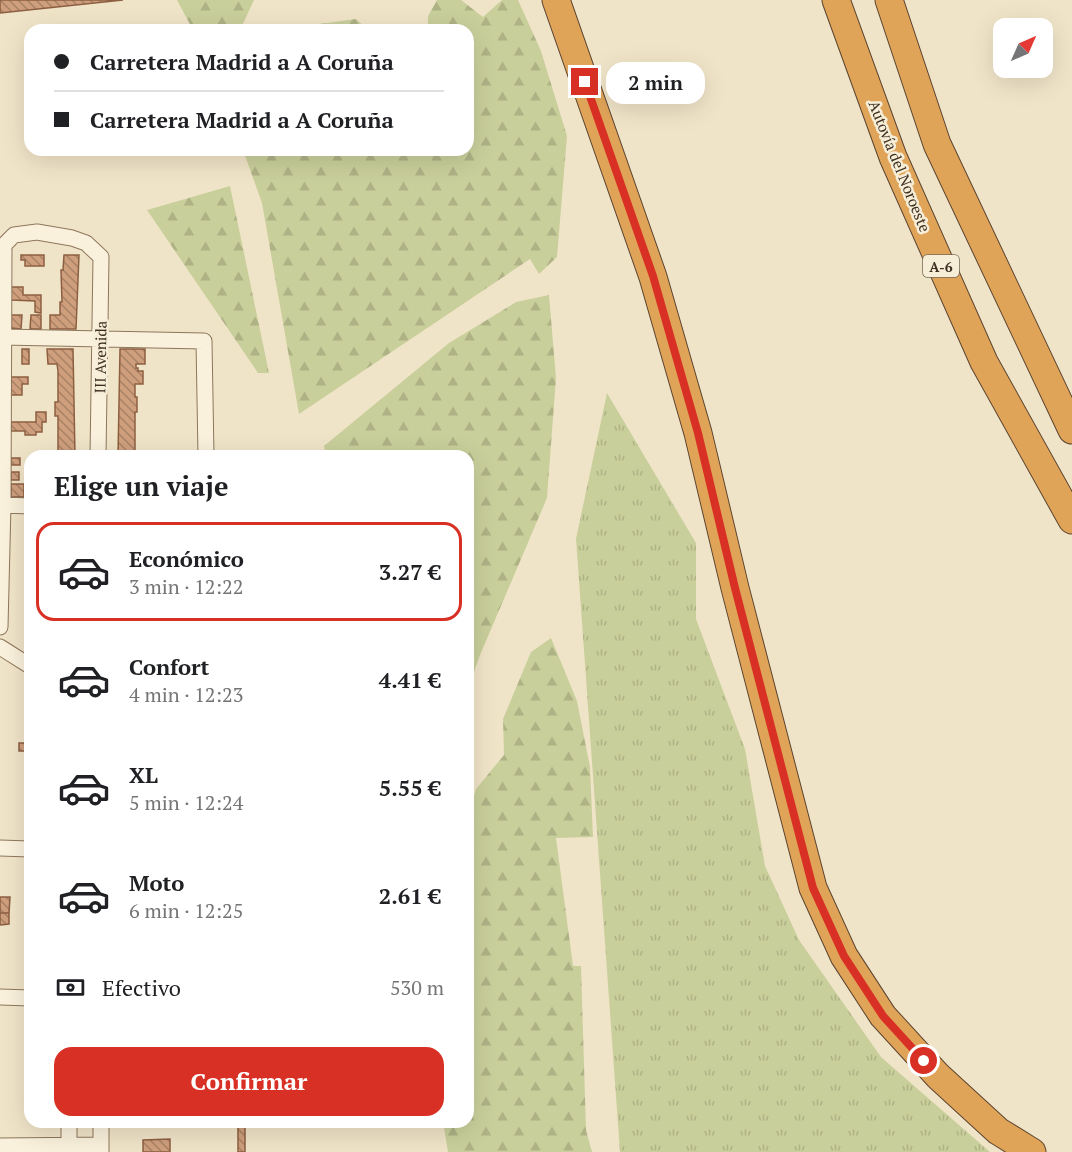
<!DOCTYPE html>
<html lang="es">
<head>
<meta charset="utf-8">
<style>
	:root { --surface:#fff; --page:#f2f2f2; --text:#202124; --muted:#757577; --line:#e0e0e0; --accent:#d93025 }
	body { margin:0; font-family:"PT Serif",serif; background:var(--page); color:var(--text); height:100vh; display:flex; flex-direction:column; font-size:22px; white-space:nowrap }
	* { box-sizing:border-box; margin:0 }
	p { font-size:20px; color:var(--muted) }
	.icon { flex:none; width:33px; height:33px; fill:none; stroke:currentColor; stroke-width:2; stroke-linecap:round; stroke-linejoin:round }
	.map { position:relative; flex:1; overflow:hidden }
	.details { position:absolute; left:24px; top:450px; width:450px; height:678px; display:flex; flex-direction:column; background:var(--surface); border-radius:18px; box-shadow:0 6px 24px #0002 }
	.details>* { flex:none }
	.banner { position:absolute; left:24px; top:24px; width:450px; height:132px; border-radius:18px; box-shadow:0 6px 24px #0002; display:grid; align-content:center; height:132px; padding:0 30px; background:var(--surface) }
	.needle { width:39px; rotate:45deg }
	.tools { position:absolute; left:993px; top:18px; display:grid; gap:12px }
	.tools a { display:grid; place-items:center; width:60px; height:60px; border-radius:12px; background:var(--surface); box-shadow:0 6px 24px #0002; font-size:30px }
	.end { position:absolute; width:27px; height:27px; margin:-14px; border:8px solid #d93025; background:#fff; box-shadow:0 0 0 3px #fff }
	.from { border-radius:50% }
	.bubble { position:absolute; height:42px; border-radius:18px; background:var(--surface); box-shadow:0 6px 24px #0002; font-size:20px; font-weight:700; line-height:42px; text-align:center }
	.banner b { display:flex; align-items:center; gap:21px; height:57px; font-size:22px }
	.banner b+b { border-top:2px solid var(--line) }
	.banner i { width:15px; height:15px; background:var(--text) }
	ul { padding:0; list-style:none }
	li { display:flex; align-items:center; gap:18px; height:99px; margin:0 12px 9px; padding:0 18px; border:3px solid transparent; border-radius:18px }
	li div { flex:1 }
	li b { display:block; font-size:22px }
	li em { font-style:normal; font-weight:700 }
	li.current { border-color:var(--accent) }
	li>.icon { width:54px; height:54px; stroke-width:1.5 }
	h2 { padding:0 30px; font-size:27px; line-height:72px }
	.pay { display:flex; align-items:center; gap:15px; height:66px; padding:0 30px; font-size:22px }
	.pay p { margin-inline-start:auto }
	.primary-button { display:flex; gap:12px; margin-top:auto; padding:12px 30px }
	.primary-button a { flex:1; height:69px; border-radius:18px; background:var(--accent); color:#fff; font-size:24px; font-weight:700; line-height:69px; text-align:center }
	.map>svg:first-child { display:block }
	.grass { fill:url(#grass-tufts) }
	.forest { fill:url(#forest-firs) }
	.building { fill:url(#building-back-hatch); stroke:#8d5f41; stroke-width:1.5 }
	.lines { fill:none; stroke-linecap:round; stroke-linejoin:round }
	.street-casing { stroke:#8d765c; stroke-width:17 }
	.highway-casing { stroke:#5b4430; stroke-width:29 }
	.street { stroke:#faf1dc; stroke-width:15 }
	.highway { stroke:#e0a458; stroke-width:27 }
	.route { stroke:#d93025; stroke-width:8 }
	.labels { text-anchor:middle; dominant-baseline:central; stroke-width:5; stroke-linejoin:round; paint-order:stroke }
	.shield { fill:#f7eed8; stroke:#756857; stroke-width:1.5 }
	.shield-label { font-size:14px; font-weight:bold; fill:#3d2e20 }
	.street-label { font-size:15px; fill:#3d2e20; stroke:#f7eed8 }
</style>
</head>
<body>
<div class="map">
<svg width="1072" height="1152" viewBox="0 0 1072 1152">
	<defs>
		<pattern id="grass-tufts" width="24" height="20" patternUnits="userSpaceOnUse" patternTransform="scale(1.5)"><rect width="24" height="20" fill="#c9cf9b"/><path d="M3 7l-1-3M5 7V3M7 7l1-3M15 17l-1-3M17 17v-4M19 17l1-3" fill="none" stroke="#aeb285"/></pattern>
		<pattern id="forest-firs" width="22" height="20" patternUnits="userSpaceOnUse" patternTransform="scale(1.5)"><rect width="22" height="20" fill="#c9cf9b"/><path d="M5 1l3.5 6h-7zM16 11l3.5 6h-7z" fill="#aeb285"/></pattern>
		<pattern id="building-back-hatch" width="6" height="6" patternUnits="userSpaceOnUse" patternTransform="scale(1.5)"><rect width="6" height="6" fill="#cf9f7d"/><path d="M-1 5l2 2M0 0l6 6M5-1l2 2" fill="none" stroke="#a98266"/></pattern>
	</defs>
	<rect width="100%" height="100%" fill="#f0e4c8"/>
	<path class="grass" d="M607,393L696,543V619L745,749L765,866L799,940L881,1057L990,1152H620L576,539Z"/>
	<path class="forest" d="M177,0H254L240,30H193Z
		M437,0H461L483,17L502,0H518L541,51L567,136L557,257L539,274L530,259L299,414L262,203L243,150H468V30H428V16Z
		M356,19L368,30H276Z
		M230,186L269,373H258L147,210Z
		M549,295L556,378L547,498L480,655L468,689V456H326L324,446L449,343L516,302Z
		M551,638L577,701L590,767L593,837L556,838L573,966H581L586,1130L592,1152H448L443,1122H468V817L476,789L504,755L503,719L531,652Z"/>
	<path class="building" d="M0,0H123L0,13Z
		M21,255H44V266H25V260H21Z
		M64,255H79L76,329H50V315H60V302H62L61,270H63Z
		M11,287H23V295H41V313L35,312V301L11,300Z
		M11,315H22L21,329L11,328Z
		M31,315H41V329H30Z
		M22,349H29V364H22Z
		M47,349H73L75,456H58V416H55V402H58V371L57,364H48Z
		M120,349H145V364H136V368H138V371H143V384H135V397H137V412H135V456H118Z
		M11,377H28V384H22V395H11Z
		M36,412H46V422H42V432H36V435H25V431H11V422H36Z
		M11,458H20V465H11Z
		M11,472H19V480H11Z
		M11,484H24V497H11Z
		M27,719H30V751H19V743H29L30,735H26Z
		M29,751L30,782H27V767H29Z
		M0,897H10L9,913H0Z
		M0,913H9V924L0,925Z
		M238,1122H245V1152H238Z
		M170,1139V1152H143V1140Z"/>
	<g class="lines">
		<g class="street-casing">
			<path id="street" d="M2,337L204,341L206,456
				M3,505L30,506
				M0,627L3,505L4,245L14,235L37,232L72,238L86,243L101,257L98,456
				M0,647L30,666
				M0,848L30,849
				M0,997L30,998
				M101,1122V1152
				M0,1146L101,1145
				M69,1152V1122"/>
		</g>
		<g class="highway-casing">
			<path id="highway" d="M556,0L653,277L698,433L735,588L813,888L844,956L883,1016L938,1076L998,1131L1032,1152
				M836,0L893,157L984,362L1072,520
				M889,0L937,144L1072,430"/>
		</g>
		<use href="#street" class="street"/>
		<use href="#highway" class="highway"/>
	</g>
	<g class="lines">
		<path class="route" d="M585,82L653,276L698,433L735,588L813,888L844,956L883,1016L924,1061"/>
	</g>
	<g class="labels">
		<rect class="shield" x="923" y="255" width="36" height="22" rx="4.5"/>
		<g class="shield-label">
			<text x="941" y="266">A-6</text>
		</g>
		<g class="street-label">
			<text transform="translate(900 166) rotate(68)">Autovía del Noroeste</text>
			<text transform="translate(100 357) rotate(-89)">III Avenida</text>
		</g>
	</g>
</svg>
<div class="tools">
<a><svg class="needle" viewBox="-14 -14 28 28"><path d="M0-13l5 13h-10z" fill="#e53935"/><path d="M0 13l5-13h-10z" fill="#757577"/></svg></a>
</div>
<i class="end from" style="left:924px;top:1061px"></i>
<i class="end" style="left:585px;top:82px"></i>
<div class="bubble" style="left:606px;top:62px;width:99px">2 min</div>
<div class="banner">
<b><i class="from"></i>Carretera Madrid a A Coruña</b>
<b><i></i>Carretera Madrid a A Coruña</b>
</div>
<section class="details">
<h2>Elige un viaje</h2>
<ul>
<li class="current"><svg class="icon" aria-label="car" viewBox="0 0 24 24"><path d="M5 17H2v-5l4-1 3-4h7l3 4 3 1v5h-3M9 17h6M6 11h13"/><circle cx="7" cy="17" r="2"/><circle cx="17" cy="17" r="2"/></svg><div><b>Económico</b><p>3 min · 12:22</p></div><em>3.27 €</em></li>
<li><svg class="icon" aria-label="car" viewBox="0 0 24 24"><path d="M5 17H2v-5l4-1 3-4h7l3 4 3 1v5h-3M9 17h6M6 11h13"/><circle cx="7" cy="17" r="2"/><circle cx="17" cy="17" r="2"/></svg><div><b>Confort</b><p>4 min · 12:23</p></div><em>4.41 €</em></li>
<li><svg class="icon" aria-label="car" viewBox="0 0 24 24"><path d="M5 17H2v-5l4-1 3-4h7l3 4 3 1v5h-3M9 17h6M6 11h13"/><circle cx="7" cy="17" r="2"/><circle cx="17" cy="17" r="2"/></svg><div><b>XL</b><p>5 min · 12:24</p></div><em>5.55 €</em></li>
<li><svg class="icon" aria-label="car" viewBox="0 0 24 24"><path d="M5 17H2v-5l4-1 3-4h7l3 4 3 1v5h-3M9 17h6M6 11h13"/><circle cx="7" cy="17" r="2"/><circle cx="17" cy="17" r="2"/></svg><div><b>Moto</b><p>6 min · 12:25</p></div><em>2.61 €</em></li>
</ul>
<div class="pay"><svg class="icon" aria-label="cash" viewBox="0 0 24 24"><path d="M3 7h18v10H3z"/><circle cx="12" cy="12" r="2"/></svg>Efectivo<p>530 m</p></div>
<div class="primary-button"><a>Confirmar</a></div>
</section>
</div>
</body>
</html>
